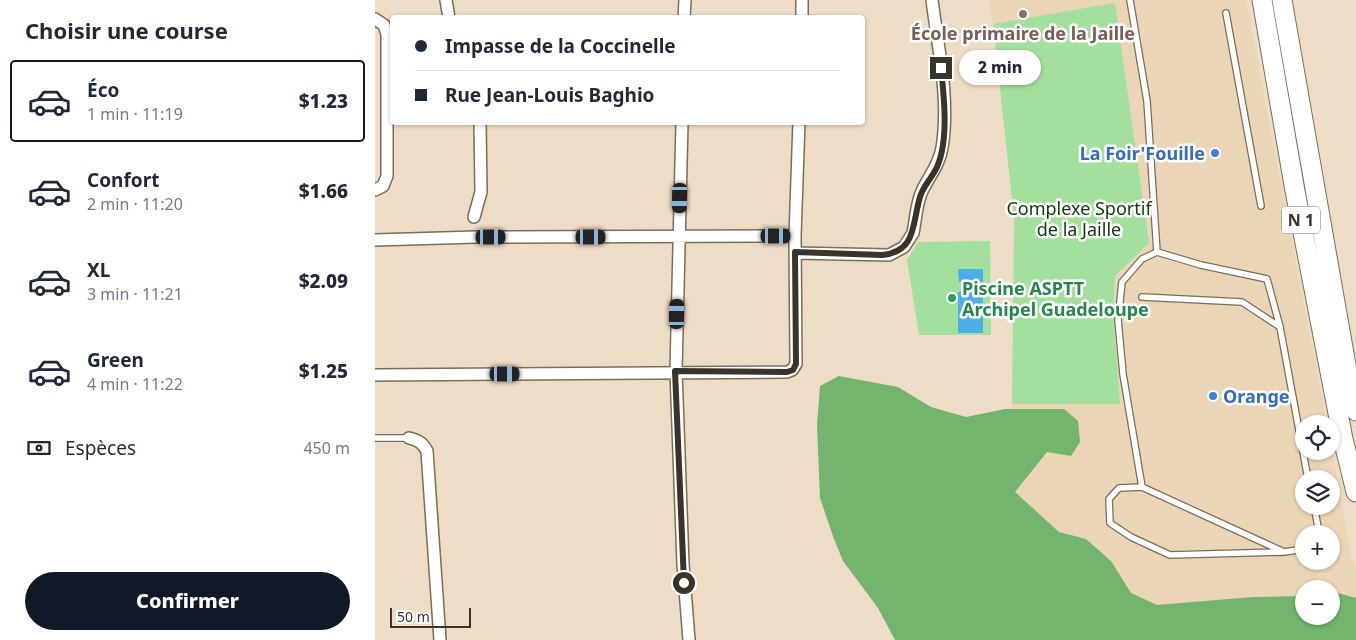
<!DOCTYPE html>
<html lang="fr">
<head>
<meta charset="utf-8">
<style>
	:root { --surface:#fff; --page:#f2f2f3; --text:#1f2937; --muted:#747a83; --line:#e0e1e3; --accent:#111827 }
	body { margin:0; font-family:"Noto Sans",sans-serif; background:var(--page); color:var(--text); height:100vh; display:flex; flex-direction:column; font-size:19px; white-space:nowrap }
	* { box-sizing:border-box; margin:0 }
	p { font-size:16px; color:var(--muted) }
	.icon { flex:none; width:28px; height:28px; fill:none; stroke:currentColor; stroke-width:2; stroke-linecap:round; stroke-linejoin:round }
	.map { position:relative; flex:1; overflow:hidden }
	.side { display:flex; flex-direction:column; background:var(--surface); width:375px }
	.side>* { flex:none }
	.top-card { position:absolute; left:15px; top:15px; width:475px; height:110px; border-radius:5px; box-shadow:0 1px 4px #0004; display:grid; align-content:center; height:110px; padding:0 25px; background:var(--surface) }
	.controls { position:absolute; left:920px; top:415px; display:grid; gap:10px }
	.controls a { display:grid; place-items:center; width:45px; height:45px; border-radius:50%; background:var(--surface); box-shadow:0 1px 4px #0004; font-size:25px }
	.scale { position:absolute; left:15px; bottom:12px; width:81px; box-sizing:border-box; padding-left:5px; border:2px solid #39332a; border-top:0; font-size:14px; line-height:18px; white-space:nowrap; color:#39332a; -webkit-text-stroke:4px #fff; paint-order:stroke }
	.end { position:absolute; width:22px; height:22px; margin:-11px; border:6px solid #39332a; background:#fff; box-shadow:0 0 0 2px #fff }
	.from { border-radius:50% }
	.bubble { position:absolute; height:35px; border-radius:18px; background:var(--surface); box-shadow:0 1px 4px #0004; font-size:16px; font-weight:800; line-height:35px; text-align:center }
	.car { position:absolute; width:15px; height:30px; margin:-15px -8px; border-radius:6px; box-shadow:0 0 4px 1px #0007; background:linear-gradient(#222 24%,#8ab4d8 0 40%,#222 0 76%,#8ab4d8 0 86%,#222 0) }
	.top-card b { display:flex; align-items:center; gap:18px; height:48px; font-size:19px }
	.top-card b+b { border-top:1px solid var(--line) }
	.top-card i { width:12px; height:12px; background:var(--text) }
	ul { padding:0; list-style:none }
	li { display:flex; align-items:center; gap:15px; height:82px; margin:0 10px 8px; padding:0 15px; border:2px solid transparent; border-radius:5px }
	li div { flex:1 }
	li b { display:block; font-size:19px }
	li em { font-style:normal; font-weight:800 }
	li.on { border-color:var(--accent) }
	li>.icon { width:45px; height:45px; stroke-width:1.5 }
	h2 { padding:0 25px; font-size:22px; line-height:60px }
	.pay { display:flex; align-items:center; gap:12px; height:55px; padding:0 25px; font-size:19px }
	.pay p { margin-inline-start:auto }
	.button { display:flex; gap:10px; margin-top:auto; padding:10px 25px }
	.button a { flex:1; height:58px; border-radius:30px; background:var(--accent); color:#fff; font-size:20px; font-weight:800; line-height:58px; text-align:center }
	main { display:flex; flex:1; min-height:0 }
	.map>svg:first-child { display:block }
	.built { fill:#ead5b7; fill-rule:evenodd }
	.green { fill:#a3df9d }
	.forest { fill:#73b56c }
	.water { fill:#4cafe7 }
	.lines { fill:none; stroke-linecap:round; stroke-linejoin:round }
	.service-casing { stroke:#7b6d58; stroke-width:8 }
	.minor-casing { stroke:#7b6d58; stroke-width:14 }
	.trunk-casing { stroke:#7b6d58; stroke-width:21 }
	.service { stroke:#fff; stroke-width:5.5 }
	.minor { stroke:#fff; stroke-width:11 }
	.trunk { stroke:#fff; stroke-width:19 }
	.route { stroke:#39332a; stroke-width:6 }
	.education-dot { fill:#8d6e63; stroke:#fff; stroke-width:2 }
	.shop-dot { fill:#3f7fe0; stroke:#fff; stroke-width:2 }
	.leisure-dot { fill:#2e9e5b; stroke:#fff; stroke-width:2 }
	.labels { text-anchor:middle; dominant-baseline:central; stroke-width:5; stroke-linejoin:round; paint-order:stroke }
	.shield { fill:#fff; stroke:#74706a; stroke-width:1 }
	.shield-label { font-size:16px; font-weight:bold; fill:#39332a }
	.education-label { font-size:18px; font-weight:bold; fill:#785e54; stroke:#fff }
	.shop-label { font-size:18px; font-weight:bold; fill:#366cbe; stroke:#fff; text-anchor:end }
	.park-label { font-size:18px; fill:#0b3a08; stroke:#fff }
	.leisure-label { font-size:18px; font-weight:bold; fill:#27864d; stroke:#fff; text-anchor:start }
</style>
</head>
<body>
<main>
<section class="side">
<h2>Choisir une course</h2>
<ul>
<li class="on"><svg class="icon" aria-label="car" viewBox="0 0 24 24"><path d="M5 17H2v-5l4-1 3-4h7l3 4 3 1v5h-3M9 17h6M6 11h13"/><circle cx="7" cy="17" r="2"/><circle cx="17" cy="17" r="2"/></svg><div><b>Éco</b><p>1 min · 11:19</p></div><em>$1.23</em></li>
<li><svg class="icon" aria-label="car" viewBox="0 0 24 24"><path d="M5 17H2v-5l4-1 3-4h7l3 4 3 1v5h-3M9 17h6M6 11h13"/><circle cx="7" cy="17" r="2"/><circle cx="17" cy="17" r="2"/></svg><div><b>Confort</b><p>2 min · 11:20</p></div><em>$1.66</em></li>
<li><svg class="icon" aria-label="car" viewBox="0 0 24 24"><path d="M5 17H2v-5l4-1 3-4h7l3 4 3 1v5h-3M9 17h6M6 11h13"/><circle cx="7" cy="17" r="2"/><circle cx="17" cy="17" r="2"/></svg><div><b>XL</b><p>3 min · 11:21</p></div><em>$2.09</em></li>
<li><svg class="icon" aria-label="car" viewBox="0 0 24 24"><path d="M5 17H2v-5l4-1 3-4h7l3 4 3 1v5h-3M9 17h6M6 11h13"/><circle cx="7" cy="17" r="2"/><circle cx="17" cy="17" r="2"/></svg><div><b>Green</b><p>4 min · 11:22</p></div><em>$1.25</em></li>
</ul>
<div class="pay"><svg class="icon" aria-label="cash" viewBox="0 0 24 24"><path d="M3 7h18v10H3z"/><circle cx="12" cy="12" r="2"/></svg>Espèces<p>450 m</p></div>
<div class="button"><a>Confirmer</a></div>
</section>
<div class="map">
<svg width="981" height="640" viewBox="0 0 981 640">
	<rect width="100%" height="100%" fill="#edddc6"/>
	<path class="built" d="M614,0H871L952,424H929V451H956V445L976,556L981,566V600L956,602V589H929V603L739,614L613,501L637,404H745L738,311L740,276L774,243L740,4L618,24ZM929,479H956V506H929ZM929,534H956V561H929Z"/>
	<path class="green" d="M740,3L774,243L740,276L738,311L745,404H637L639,218L618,24Z
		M615,241L616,335H544L532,260L543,242Z"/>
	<path class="forest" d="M464,376L523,387L556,407L591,417L630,409H689L703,421L705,442L696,456L672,452L640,492L684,532L711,539L736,561L756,593L782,605L878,597L929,596V616H956V591L981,598V640H520L503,608L468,561L459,539L445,498L442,425L445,386Z"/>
	<path class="water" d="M583,269H608V282H584Z
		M583,292H608V333H583Z"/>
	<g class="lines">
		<g class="service-casing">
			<path id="service" d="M755,0L772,101L782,252
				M851,13L886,206
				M767,297L867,302L905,327
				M0,438H34
				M767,487L748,374L743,320L747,282L767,259L782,252L826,265L892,279L905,327L933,479
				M939,506L943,527L939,534
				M909,552L767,487L744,488L734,499L735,523L756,537L795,555L909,552L929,549"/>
		</g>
		<g class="minor-casing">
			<path id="minor" d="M71,0L74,18
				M309,18L310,0
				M427,18V0
				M0,19L9,25L12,34V176L8,186L0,190
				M307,122L301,371L308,564L314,640
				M99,217L106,192L105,122
				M0,240L101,237L420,236
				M420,253L514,255L529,247L538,233C541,219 541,202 548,189C555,175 564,165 567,148C575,100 563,48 557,0
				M0,375L412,372L417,370L421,364L420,236L424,122
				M34,438C43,440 48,443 52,451L65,640"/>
		</g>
		<g class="trunk-casing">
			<path id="trunk" d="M887,0L920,191L968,439L981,492
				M907,0L971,365L981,411"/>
		</g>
		<use href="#service" class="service"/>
		<use href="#minor" class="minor"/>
		<use href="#trunk" class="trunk"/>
	</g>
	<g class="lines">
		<path class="route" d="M309,583L300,371L412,372L418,370L421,364L420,252L507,255C542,252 537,223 545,197C548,186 557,178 562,167C574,140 569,97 566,68"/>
	</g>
	<circle class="education-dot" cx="648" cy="14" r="5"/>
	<g class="shop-dot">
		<circle cx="840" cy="153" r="5"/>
		<circle cx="838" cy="396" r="5"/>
	</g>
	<circle class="leisure-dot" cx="577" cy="298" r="5"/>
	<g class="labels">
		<rect class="shield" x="907" y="206.5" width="38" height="27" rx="4"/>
		<g class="shield-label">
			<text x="926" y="220">N 1</text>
		</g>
		<g class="education-label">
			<text x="648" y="33">École primaire de la Jaille</text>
		</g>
		<g class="shop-label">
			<text x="830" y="153">La Foir'Fouille</text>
			<text x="848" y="396" text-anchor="start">Orange</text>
		</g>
		<g class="park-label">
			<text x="704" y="208">Complexe Sportif<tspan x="704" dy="21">de la Jaille</tspan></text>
		</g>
		<g class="leisure-label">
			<text x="587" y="288">Piscine ASPTT<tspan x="587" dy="21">Archipel Guadeloupe</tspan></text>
		</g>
	</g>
</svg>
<div class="controls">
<a><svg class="icon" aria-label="locate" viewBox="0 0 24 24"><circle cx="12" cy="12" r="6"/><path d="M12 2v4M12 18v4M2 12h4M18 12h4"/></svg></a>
<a><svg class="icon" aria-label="layers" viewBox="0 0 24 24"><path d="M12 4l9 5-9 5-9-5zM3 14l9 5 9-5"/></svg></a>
<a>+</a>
<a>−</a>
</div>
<div class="scale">50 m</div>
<i class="end from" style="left:309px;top:583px"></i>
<i class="end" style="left:566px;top:68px"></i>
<div class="bubble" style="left:584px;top:50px;width:82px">2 min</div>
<i class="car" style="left:305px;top:198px;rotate:181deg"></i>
<i class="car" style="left:401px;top:236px;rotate:90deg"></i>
<i class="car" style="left:116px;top:237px;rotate:90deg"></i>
<i class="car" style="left:216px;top:237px;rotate:90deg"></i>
<i class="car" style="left:302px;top:314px;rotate:1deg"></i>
<i class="car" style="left:130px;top:374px;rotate:90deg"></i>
<div class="top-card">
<b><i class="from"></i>Impasse de la Coccinelle</b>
<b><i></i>Rue Jean-Louis Baghio</b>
</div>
</div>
</main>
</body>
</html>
